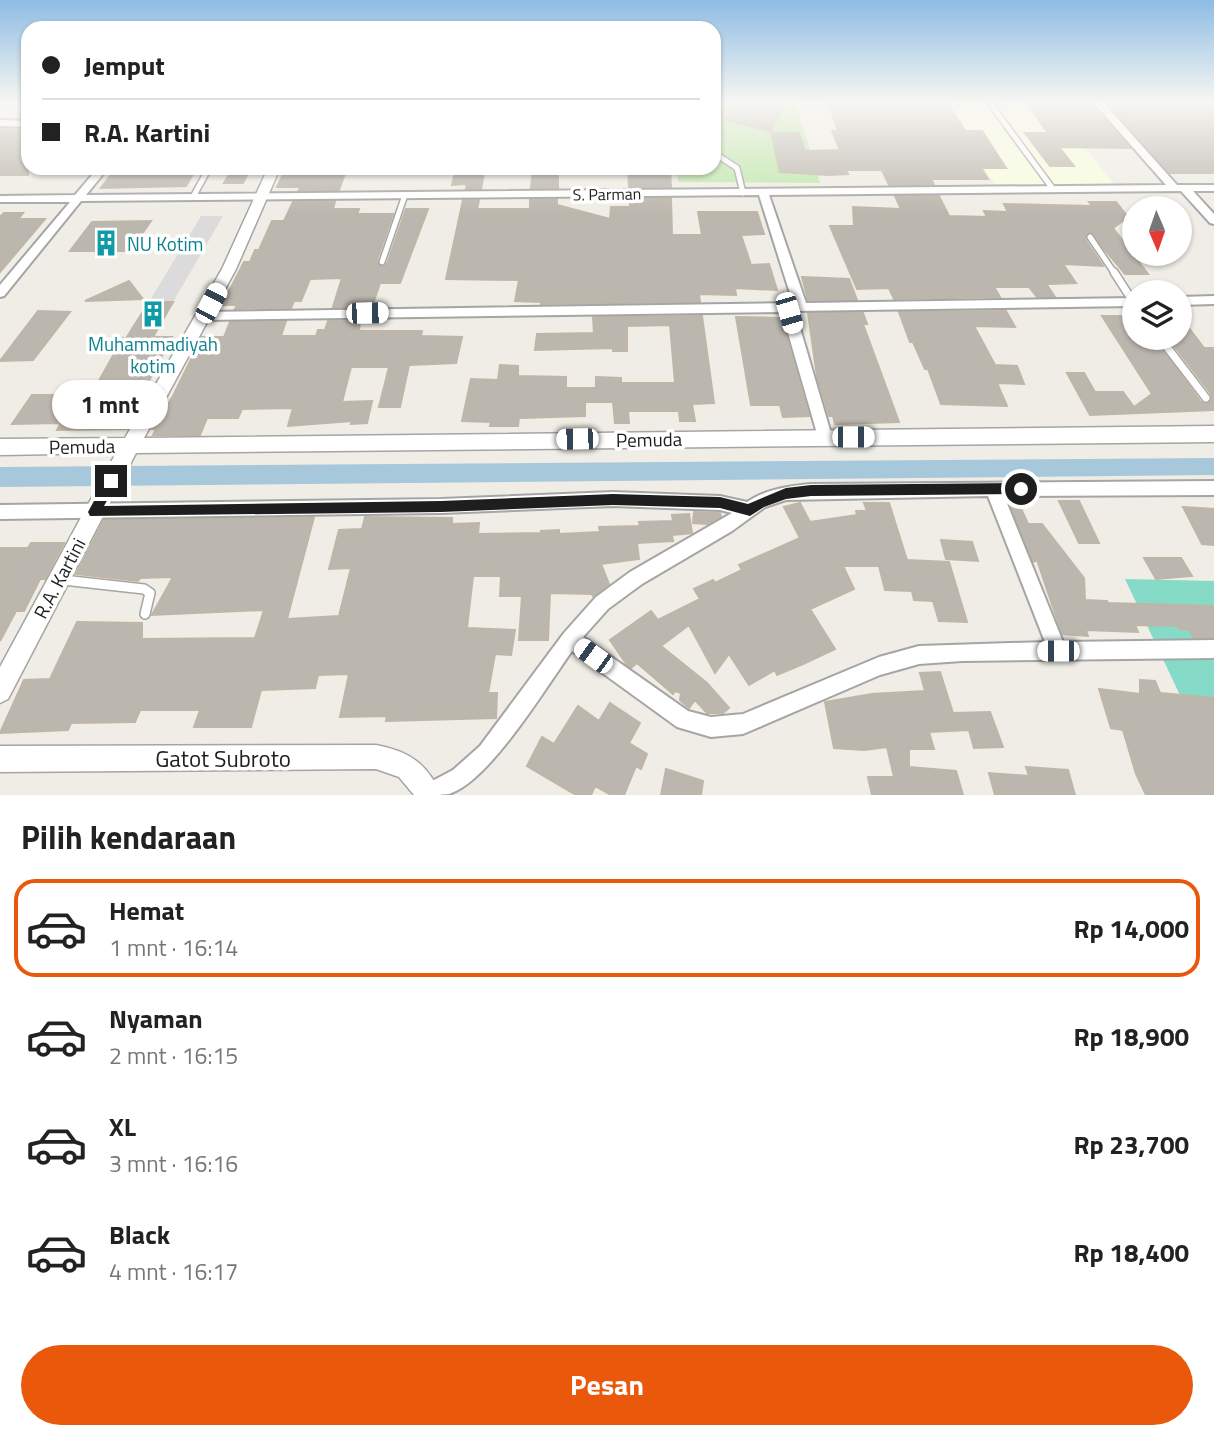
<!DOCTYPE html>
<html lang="id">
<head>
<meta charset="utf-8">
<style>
	:root { --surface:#fff; --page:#f6f6f6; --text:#222; --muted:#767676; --line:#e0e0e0; --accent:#ea580c }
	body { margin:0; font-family:"Titillium Web",sans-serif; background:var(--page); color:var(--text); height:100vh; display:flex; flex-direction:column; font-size:26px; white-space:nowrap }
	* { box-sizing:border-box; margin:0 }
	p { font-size:23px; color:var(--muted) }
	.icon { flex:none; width:38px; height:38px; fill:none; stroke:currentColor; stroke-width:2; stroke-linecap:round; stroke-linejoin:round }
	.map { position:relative; height:795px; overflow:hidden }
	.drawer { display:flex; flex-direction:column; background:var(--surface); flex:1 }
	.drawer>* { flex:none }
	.guide { position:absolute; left:21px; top:21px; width:700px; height:154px; border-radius:21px; box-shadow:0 2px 5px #0004; display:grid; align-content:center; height:154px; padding:0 21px; background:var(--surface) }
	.needle { width:46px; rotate:178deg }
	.fabs { position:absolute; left:1122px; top:196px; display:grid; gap:14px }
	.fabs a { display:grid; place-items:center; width:70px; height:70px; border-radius:50%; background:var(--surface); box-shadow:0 2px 5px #0004; font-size:35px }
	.end { position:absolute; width:32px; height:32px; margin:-16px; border:9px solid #1e1e1e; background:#fff; box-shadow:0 0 0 4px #fff }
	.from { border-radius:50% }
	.bubble { position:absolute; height:49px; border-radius:24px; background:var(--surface); box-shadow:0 2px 5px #0004; font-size:23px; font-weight:700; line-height:49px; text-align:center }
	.car { position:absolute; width:21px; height:42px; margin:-21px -10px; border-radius:9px; box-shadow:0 0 5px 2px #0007; background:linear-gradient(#fff 24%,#345 0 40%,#fff 0 76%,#345 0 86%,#fff 0) }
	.guide b { display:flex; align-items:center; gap:24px; height:66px; font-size:26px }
	.guide b+b { border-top:2px solid var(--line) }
	.guide i { width:18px; height:18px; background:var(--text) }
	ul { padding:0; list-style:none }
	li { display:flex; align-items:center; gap:21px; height:98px; margin:0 14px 10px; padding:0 7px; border:4px solid transparent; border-radius:21px }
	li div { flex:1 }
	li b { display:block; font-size:26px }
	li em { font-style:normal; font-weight:700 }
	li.on { border-color:var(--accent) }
	li>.icon { width:63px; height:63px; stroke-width:1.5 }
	h2 { padding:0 21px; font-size:32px; line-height:84px }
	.cta { display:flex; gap:14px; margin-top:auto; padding:14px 21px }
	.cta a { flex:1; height:80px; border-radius:42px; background:var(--accent); color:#fff; font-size:28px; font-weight:700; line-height:80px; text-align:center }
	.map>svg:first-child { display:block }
	.residential { fill:#dcdbdb }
	.education { fill:#f9fedf }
	.grass { fill:#c0e7ac }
	.pitch { fill:#85dbc7 }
	.water { fill:#a7c7db }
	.building { fill:#bbb6ae; stroke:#c0b6a7; stroke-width:2 }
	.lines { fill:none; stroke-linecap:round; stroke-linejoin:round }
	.service-far2-casing { stroke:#a5a5a5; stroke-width:8 }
	.service-far1-casing { stroke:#a5a5a5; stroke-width:10 }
	.service-casing { stroke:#a5a5a5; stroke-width:12 }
	.minor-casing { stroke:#a5a5a5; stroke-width:4 }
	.tertiary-casing { stroke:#a5a5a5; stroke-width:3 }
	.service-far2 { stroke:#fff; stroke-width:5 }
	.service-far1 { stroke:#fff; stroke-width:7 }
	.service { stroke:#fff; stroke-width:9 }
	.minor { fill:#fff; fill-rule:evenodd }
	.tertiary { fill:#fff; fill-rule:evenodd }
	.route { fill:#1e1e1e }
	.labels { text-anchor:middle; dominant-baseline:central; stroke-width:7; stroke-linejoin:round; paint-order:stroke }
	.far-street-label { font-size:16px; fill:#1e1e1e; stroke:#fff }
	.culture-label { font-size:19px; fill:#0d838f; stroke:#fff; text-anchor:start }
	.street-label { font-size:19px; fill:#1e1e1e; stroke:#fff }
	.near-street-label { font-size:23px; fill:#1e1e1e; stroke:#fff }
</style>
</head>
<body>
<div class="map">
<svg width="1214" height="795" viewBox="0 0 1214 795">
	<rect width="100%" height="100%" fill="#efede5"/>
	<path class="residential" d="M201,216H223L173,302H149Z"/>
	<path class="education" d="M927,102H1048L1114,184H994L961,131H945Z"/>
	<path class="grass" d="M714,102H795L820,183L678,182L677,168H714Z"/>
	<path class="pitch" d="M1125,579L1214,581V767Z"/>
	<path class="water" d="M1214,458V475L0,487V467Z"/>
	<path class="building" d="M736,102H751L783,108L771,131L725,120Z
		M828,102H947L965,131H982L1006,168H981L988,179H931L934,185H889L882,170H846L848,174L828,175L780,172L771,132L799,133L805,151L840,150L832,131H838Z
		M1026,102H1090L1130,148L1059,147L1074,166H1050L1025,133H1048Z
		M1106,102H1214V173H1170Z
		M0,129L28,130V175H0Z
		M116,168L173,169H196L186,186L101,188Z
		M233,168H251L243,183H224Z
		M286,168H347L339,190H299L301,187H277Z
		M456,168H485L481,189H466L467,184L452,185Z
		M533,168H558V188H531Z
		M670,168L671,187H629L628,169Z
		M895,196H939L949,216L987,217L984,211L1008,212L1004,204L1092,206L1089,202H1116L1128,217L1113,228L1148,274H1125L1090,232L1086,234L1085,239L1103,266L1063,264L1076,283L1048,284L1047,285L1055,297H1037L1029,287H994L1000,297L894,299L889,288L857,289L830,226H854L853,207L901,209Z
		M671,198L672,235H702L698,212H757L764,234L741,235L751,265L769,264L777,290L735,288L736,295L699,294L700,302L541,304L542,302L515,301L519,280L446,279L463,200H479L477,209H530V200L557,199V205L610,219L611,207H630V199Z
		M335,201L333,209H359L357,214H393L377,260L381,267L387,264L406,209H428L400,283H380L374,301H367L365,307H333L342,278L310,279L301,301H294L291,308L235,309L237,305H222L244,262H250L255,250H259L272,221H284L293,202Z
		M4,213H23L18,219H45L0,272V217Z
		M151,221L130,251H70L92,222Z
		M802,277L849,279L857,300H808Z
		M129,281L143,299L85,301Z
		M149,302H173L153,337H172L133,411L138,410L127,429L57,430L61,423L12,424L32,395H91L123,338L125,340Z
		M38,311L70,312L33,360L0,361Z
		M1006,311L1015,327L974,326L995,365L1017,366L1024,384L997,383L1007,406L941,404L928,369H925L913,342H910L899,312Z
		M808,313H863L867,324H863L899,422L835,424L833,416H829L817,376Z
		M702,316L714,403L692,404L695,421H680L679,411H628L629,423H615L613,402H585V416L519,418L518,426H490L491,422L462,421L471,379L498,380L500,365L518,366V376L566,377V388H596V377L621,378V383H675L670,325L627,326V351H613V348L535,350L537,334L594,333L593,317Z
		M1102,316H1126L1134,327V338H1154L1201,402L1207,404L1212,400L1211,394L1168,338H1180V316L1204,348H1214V410L1090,415L1067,373H1084L1095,392H1123L1134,407L1152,394Z
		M736,317L781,318L809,416L783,417L780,405H751Z
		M360,320L359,331H422L421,336L462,337L456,363L409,365L400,407H379L389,367H351L342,402L372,401L367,423L351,424L352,421L288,426L293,408L242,409L238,418H207L200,435H153L156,429H152L173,396L202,337H224L230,322L286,321L281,336H316L318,330H325L328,321Z
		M1059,501H1079L1099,543H1079Z
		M800,503L810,522L857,515L856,511H867L864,503H889L907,560L949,562L967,622L939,621L933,601L914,600L912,591L885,590L879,566H843L854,589L810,609L835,649L803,664L777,675L775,670L749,685L729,654L715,673L689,625L661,646L707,683L729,708L723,713H707L695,700L689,708L680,700L681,693L675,691L673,694L637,663L631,668L627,665L610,640L651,611L658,620L700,599L694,589L713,580L715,583L742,570L739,565L800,538L784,507Z
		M1010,504H1019L1028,524H1042L1084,578L1085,600L1107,601L1108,603L1214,606V637L1194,638L1190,630L1179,629L1178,626L1135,625L1138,632L1086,630L1088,636L1062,634L1037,560L1033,562Z
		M1183,507L1214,509V545L1202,544Z
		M694,512L720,513L721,516L708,524L693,523Z
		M689,514L692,533L672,535L673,541L637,543L639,559L601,564L609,584L593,596L592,594L550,593L548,640H519L522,596H500L501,576H473L467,628L515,630L511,655L495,654L488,693H497L496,718L386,721L387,716L340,717L349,674L318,675L315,688L261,690L251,727H194L200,710H140L135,722L71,723L68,730L0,733L24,680L50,679L77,622L142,623V639L255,638L264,610L152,615L173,577L140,578L138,581L76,574L104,520L314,517L287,619L339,616L351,568L329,569L339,530L362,529L365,517L452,518V524L479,523L478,534L541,533V531L559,530V534L600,532L599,527L640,526L639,522L673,521L672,515Z
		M941,540L972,542L978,561L946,559Z
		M31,543H64L45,579H40L24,611H16L0,641V548H28Z
		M1144,558H1181L1192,576L1156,579Z
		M940,672L953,713L990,712L1003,747L974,748L969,730L929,732L934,749H909V767L956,771L963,795H872L868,777H894L887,747L864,750L834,748L825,702L872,694L925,691L920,673Z
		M1140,680L1155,681L1160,693L1214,698V795H1146L1136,774L1123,730L1111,728L1099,689L1140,694Z
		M610,703L640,723L629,743L647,754L641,769L636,766L624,795H611L595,786L591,795H576L527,766L542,737L554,744L578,706L599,721Z
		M1026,767L1068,770L1075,795H995L989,773L1029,776Z
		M666,769L703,781L701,795H661Z"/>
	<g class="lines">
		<g class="service-far2-casing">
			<path id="service-far2" d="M992,106L1053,189
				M714,153L737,168L743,193
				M193,197L209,168
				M1090,237L1115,274
				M382,262L405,195"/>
		</g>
		<g class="service-far1-casing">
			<path id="service-far1" d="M1114,272L1134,303
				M1160,338L1206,398"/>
		</g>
		<g class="service-casing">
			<path id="service" d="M63,580L144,589L150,593L145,614"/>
		</g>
		<g class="minor-casing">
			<path id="minor" d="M1093,102H1103L1177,185H1214V191H1193L1214,214V224L1210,223L1181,191L769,195L806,303L1134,298V306L795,311L832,437L830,441L825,443L820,441L818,437L782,312L203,320L197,316L203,312L793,303L759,195L81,201L4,296L0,297V285L70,202H0V196L75,195L98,168H108L86,195L1166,185Z
				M0,120L28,121V127L0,126Z
				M1214,296V304L1180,305V297Z
				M1214,481V495L1004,496L1063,642L1214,640V658L962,661L919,664L880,675L743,734L711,737L677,727L572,651C546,687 490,781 449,794C441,795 425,795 418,794L421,787L453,770L480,746L564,633L596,597L630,572L732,513L720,510L613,506L441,513L0,519V505L441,499L613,492L720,496L747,502C766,489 789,486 811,484ZM988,496L1045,642L919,646L879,657L743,714L711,717L688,711L583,637L608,609L642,584L732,531L765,507L786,500Z"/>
		</g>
		<g class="tertiary-casing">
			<path id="tertiary" d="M268,168H280L236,269L144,438L1214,426V442L136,453L8,699L0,703V667L116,453L0,455V439L125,438L222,269Z
				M376,745C409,751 428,764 441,795H414L399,777L376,769L0,772V746Z"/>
		</g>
		<use href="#service-far2" class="service-far2"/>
		<use href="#service-far1" class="service-far1"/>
		<use href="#service" class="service"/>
		<use href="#minor" class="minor"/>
		<use href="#tertiary" class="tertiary"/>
	</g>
	<linearGradient id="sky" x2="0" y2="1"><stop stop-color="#8ebce3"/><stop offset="0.48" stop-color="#f8f7f3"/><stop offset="1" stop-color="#f8f7f3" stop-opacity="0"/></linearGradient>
	<rect width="1214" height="213" fill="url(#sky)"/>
	<path class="route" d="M111,475L118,481L104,506L441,501L613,494L720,497L748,504L786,488L811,485L1021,483L1027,489L1021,494L811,496L786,499L764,507L750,516L720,508L613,505L441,512L90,516L88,512L107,477Z"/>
	<defs>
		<g id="building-bare" transform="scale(2.1)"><path d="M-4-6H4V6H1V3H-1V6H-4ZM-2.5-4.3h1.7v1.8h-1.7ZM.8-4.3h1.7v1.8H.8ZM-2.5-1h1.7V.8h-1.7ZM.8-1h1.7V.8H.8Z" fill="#0f9aa8" stroke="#fff" stroke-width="2.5" paint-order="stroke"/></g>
	</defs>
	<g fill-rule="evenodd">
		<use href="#building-bare" x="106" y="243"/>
		<use href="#building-bare" x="153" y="314"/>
	</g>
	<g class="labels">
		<g class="far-street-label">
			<text transform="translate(607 194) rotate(-1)">S. Parman</text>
		</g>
		<g class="culture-label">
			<text x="127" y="243">NU Kotim</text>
			<text x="153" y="343" text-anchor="middle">Muhammadiyah<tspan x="153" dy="22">kotim</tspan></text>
		</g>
		<g class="street-label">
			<text transform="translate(649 439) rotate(-1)">Pemuda</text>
			<text transform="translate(82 446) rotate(-1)">Pemuda</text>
			<text transform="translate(59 578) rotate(-62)">R.A. Kartini</text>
		</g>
		<g class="near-street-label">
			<text x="223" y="758">Gatot Subroto</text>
		</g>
	</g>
</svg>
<div class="fabs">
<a><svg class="needle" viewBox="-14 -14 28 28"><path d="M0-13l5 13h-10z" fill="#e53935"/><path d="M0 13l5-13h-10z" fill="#767676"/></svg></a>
<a><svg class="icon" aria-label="layers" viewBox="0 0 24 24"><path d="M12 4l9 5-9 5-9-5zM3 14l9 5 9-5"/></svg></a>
</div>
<i class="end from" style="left:1021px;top:489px"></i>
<i class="end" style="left:111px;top:481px"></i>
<div class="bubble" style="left:52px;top:380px;width:116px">1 mnt</div>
<i class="car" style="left:211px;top:303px;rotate:28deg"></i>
<i class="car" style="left:367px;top:313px;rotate:89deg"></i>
<i class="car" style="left:789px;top:313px;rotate:164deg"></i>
<i class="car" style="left:853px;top:437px;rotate:90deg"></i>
<i class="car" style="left:577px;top:439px;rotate:269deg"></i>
<i class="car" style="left:1058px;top:651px;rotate:270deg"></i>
<i class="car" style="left:593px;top:656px;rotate:306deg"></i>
<div class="guide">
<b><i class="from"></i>Jemput</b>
<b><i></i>R.A. Kartini</b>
</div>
</div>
<section class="drawer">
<h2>Pilih kendaraan</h2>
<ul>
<li class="on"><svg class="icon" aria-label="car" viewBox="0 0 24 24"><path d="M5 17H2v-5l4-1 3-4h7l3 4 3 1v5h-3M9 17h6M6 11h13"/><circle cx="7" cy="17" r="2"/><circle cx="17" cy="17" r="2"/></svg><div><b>Hemat</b><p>1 mnt · 16:14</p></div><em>Rp 14,000</em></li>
<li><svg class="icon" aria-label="car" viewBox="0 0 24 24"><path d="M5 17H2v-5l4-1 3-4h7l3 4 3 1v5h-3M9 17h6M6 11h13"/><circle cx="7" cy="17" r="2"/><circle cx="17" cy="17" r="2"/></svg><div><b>Nyaman</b><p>2 mnt · 16:15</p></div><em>Rp 18,900</em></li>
<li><svg class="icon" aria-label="car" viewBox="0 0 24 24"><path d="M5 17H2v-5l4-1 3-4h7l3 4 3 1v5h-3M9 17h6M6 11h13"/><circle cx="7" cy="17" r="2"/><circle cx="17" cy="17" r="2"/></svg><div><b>XL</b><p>3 mnt · 16:16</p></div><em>Rp 23,700</em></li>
<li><svg class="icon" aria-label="car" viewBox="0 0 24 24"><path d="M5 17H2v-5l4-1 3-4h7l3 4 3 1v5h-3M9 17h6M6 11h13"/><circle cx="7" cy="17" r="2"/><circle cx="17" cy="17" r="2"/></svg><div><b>Black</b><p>4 mnt · 16:17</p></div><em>Rp 18,400</em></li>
</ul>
<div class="cta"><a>Pesan</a></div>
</section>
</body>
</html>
